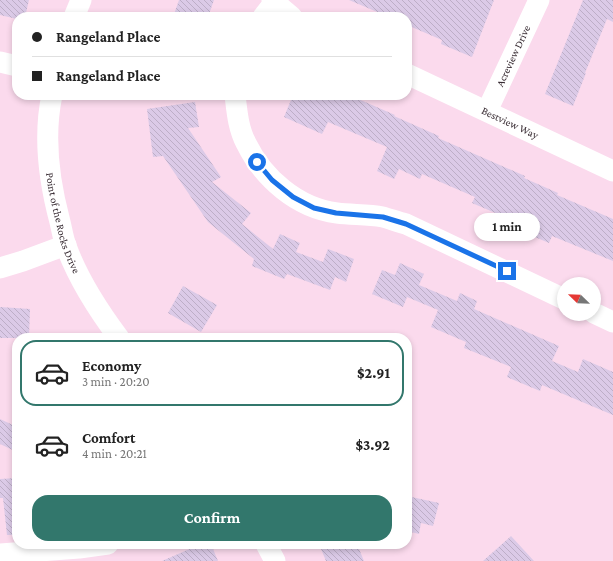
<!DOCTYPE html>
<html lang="en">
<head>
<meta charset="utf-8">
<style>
	:root { --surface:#fff; --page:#f2f2f2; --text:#222; --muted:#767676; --line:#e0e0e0; --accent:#32776c }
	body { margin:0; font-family:"Crimson Pro",serif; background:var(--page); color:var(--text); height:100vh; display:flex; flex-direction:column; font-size:15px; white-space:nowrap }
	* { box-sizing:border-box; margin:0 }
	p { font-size:13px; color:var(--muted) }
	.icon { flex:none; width:22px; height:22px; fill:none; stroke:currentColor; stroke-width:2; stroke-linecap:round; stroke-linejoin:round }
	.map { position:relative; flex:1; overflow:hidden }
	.details { position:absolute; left:12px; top:333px; width:400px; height:216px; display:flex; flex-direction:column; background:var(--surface); border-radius:16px; box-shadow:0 2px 6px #0003 }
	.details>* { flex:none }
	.guide { position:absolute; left:12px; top:12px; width:400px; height:88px; border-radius:16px; box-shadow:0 2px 6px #0003; display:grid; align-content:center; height:88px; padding:0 20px; background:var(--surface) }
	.needle { width:26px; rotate:293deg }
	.tools { position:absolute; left:557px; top:277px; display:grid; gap:8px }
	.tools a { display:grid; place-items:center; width:44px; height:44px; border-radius:50%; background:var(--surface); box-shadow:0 2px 6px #0003; font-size:20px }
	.end { position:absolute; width:18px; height:18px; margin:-9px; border:5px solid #1a73e8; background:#fff; box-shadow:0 0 0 2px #fff }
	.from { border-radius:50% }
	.bubble { position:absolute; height:28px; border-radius:14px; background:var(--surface); box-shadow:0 2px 6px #0003; font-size:13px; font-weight:700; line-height:28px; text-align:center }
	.guide b { display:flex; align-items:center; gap:14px; height:38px; font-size:15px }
	.guide b+b { border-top:1px solid var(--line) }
	.guide i { width:10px; height:10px; background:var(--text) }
	ul { padding:7px 0 0; list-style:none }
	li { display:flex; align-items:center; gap:12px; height:66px; margin:0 8px 6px; padding:0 12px; border:2px solid transparent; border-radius:16px }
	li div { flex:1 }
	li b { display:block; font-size:15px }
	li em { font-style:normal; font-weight:700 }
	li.current { border-color:var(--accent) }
	li>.icon { width:36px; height:36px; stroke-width:1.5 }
	.action { display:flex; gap:8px; margin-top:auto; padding:8px 20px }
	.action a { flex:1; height:46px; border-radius:16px; background:var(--accent); color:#fff; font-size:16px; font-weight:700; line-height:46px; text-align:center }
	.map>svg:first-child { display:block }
	.building { fill:url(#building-back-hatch) }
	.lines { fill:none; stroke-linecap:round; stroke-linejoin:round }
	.minor { stroke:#fff; stroke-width:21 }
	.route { stroke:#1a73e8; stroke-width:5 }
	.labels { text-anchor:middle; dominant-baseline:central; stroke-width:4; stroke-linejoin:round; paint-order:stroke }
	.street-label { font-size:11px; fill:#382c33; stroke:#fbdaed }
</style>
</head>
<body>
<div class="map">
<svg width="613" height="561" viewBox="0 0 613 561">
	<defs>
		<pattern id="building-back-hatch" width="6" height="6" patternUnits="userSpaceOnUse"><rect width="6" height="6" fill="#dbcae7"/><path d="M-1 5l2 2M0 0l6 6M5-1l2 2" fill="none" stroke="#bdaec7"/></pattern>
	</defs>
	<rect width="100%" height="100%" fill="#fbdaed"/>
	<path class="building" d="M0,0H29L25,17H17V19L0,15Z
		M179,0H214L208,17H173Z
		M349,0H494L472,57L441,44L442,40L407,25V17H389Z
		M583,0H613V22L607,19L585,73H586L573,106L545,94Z
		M293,95H349L395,115L394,116L439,136L438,138L525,176L524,178L558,193L557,195L613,219V261L552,236L549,243L516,229L519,223L472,203L475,197L422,174L420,179L399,169L394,179L377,171L387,147L328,122L322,134L284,117Z
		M195,102L199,127L188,128L221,177L212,182L251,213L242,224L273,249L280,234L300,243L296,252L323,262L328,249L354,259L346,282L335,277L330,290L287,274L284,279L252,266L254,259L208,222L163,156L153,157L147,109Z
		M400,263L424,274L419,285L457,301L460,293L477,301L474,309L559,346L552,361L578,372L583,359L613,372V415L542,385L540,391L507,377L511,367L464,348L466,342L431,327L438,310L407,297L403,307L372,294L382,270L395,275Z
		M183,286L217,305L201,332L168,313Z
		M0,307L30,309L29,338H0Z
		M0,419L17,427V452L0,444Z
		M17,478V535H7L3,498H0V479Z
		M407,496L439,503L433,526L421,523L419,534L407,531Z
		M511,536L534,561H483Z
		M201,544H211L218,561H162Z
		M319,544H357L364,561H326Z"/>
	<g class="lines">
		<g class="minor">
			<path d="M272,0L292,17"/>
			<path d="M74,17L81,0"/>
			<path d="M263,17L276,0"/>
			<path d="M0,62L17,66"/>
			<path id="s1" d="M407,74L613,171"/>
			<path id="s2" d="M52,95C43,137 49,181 60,222C62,230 63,238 66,246C78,279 98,310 119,338"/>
			<path d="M235,95C237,111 238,128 246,143C263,178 297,208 337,213C352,215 367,214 383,217C390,219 398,222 406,224L564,299"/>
			<path id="s3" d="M487,111L539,0"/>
			<path d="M0,268L23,261L66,245"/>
			<path d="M594,313L613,322"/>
			<path d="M266,544L275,561"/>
			<path d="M0,554L79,548L108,544"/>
		</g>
	</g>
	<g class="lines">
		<path class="route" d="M257,162L272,180L293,197L314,208L336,213L383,217L406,224L507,271"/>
	</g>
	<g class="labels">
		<g class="street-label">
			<text stroke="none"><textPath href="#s3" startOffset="61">Acreview Drive</textPath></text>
			<text stroke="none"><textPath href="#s1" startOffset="114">Bestview Way</textPath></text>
			<text stroke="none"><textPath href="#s2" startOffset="130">Point of the Rocks Drive</textPath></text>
		</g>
	</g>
</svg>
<div class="tools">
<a><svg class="needle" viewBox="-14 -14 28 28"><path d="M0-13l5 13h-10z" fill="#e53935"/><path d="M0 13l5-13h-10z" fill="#767676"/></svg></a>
</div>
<i class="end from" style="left:257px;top:162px"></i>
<i class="end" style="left:507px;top:271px"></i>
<div class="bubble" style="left:474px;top:213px;width:66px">1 min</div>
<div class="guide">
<b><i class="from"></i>Rangeland Place</b>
<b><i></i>Rangeland Place</b>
</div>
<section class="details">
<ul>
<li class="current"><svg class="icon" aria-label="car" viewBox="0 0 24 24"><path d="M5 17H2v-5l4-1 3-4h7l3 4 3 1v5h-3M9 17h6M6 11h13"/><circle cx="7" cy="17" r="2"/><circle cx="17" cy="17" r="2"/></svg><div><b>Economy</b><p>3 min · 20:20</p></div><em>$2.91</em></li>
<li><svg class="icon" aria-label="car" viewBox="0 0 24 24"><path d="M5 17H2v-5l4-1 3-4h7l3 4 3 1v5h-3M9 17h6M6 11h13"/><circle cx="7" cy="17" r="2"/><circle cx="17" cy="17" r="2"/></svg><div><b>Comfort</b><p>4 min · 20:21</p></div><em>$3.92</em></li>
</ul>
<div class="action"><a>Confirm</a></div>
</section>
</div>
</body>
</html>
